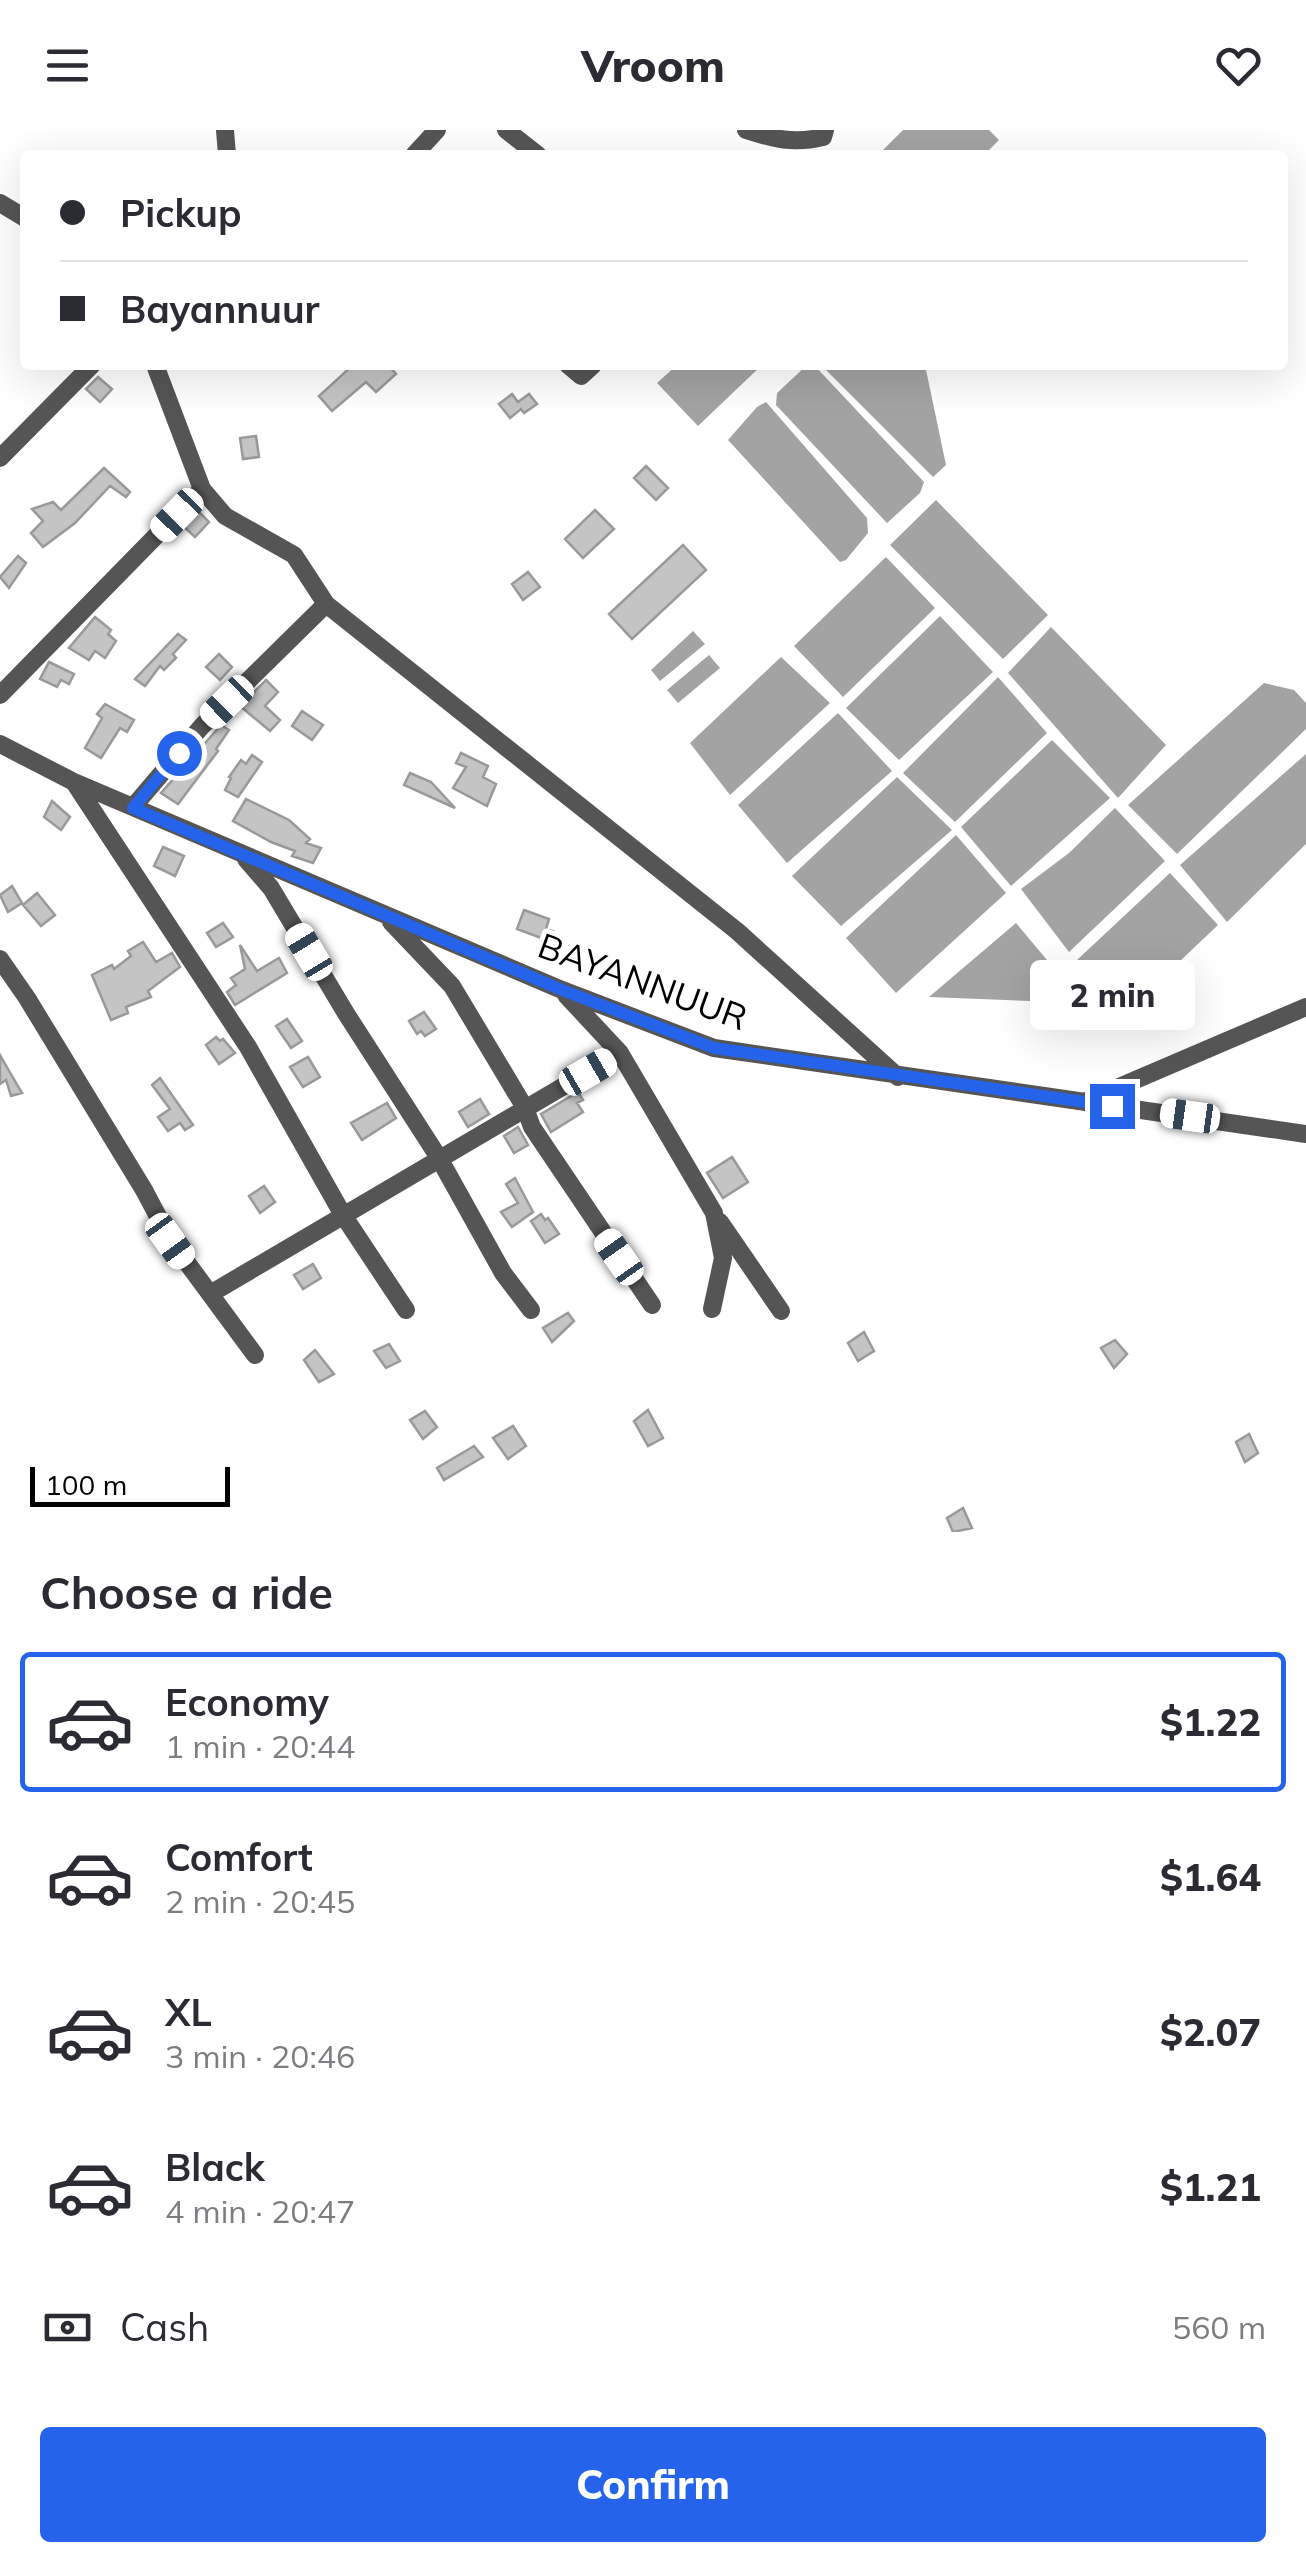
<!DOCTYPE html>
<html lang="en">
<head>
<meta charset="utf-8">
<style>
	:root { --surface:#fff; --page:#f2f2f3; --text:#2b2b33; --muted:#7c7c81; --line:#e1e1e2; --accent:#2563eb }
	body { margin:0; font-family:Mulish,sans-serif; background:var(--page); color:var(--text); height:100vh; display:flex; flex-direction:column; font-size:38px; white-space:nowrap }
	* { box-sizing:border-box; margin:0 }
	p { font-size:32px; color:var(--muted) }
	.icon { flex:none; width:55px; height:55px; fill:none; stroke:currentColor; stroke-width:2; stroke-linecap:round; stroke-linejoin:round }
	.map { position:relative; height:1402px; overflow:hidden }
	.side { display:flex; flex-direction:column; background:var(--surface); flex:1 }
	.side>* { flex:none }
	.top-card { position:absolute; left:20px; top:20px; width:1268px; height:220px; border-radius:10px; box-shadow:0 10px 40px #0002; display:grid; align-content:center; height:220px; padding:0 40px; background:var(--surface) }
	.scale { position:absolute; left:30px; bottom:25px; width:200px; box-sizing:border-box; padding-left:10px; border:5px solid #000; border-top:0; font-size:28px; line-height:35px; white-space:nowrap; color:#000; -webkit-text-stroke:8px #fff; paint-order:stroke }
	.end { position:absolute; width:45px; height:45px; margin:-22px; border:12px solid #2563eb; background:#fff; box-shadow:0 0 0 5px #fff }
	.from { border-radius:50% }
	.bubble { position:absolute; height:70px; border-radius:10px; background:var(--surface); box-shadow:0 10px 40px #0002; font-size:32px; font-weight:800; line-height:70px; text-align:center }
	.car { position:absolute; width:30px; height:60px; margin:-30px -15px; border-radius:12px; box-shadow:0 0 8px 2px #0007; background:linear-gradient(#fff 24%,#345 0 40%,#fff 0 76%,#345 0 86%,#fff 0) }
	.top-card b { display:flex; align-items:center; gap:35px; height:95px; font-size:38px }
	.top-card b+b { border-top:2px solid var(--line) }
	.top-card i { width:25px; height:25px; background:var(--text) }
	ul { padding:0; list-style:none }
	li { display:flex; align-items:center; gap:30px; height:140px; margin:0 20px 15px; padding:0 20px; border:5px solid transparent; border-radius:10px }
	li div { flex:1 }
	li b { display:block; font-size:38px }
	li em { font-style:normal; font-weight:800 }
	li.active { border-color:var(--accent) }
	li>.icon { width:90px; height:90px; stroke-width:1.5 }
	h2 { padding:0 40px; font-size:45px; line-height:120px }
	.pay { display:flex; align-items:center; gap:25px; height:110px; padding:0 40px; font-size:38px }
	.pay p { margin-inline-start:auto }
	.action { display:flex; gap:20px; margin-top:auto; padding:20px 40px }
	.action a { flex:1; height:115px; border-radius:10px; background:var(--accent); color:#fff; font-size:40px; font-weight:800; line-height:115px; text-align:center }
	header { display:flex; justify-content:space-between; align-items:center; height:130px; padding:0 40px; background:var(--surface); font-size:45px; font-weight:800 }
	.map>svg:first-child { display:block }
	.water { fill:#a3a3a3 }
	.building { fill:#c4c4c4; stroke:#999; stroke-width:2.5 }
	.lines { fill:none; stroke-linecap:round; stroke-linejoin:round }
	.minor { stroke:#555; stroke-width:18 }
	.route { stroke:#2563eb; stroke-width:12 }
	.labels { text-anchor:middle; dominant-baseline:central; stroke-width:10; stroke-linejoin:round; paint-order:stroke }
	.street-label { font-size:35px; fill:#000; stroke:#fff }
</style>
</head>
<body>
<header><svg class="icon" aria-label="menu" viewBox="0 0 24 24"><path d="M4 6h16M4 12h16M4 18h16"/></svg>Vroom<svg class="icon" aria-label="heart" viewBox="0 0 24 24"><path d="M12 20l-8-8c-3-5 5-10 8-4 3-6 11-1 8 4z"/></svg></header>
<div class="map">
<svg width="1306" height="1402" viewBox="0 0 1306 1402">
	<rect width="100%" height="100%" fill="#fff"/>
	<path class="water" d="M903,0H989L999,10L984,25H878Z
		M677,235H762L698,296L657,253Z
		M807,235H814L924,352L920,363L887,393L776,275L777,263Z
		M821,235H925L946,335L933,347Z
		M766,272L867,388L868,403L846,430L840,432L728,310L757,277Z
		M936,370L1048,485L1003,529L890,415Z
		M886,427L935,478L843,567L794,516Z
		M940,486L993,542L899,630L846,578Z
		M1051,497L1166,615L1118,668L1008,543Z
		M693,501L705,514L660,551L651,540Z
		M709,525L720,538L678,573L667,560Z
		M781,527L830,573L730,665L690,613Z
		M998,547L1047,603L955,692L903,643Z
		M1264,553L1294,560L1306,573V599L1177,724L1128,675Z
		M838,583L892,641L787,733L738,675Z
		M1052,610L1110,668L1011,756L961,697Z
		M1306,624V714L1227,792L1180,735Z
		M897,647L952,700L841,796L792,746Z
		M1115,678L1165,731L1069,822L1021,759L1069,723Z
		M956,705L1006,763L896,863L846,808Z
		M1170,743L1218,795L1122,886L1077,830Z
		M1016,793L1083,873L929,867Z"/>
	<path class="building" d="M353,235H388L396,244L376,262L366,252L332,281L319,266Z
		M98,247L112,259L100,272L86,259Z
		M512,264L518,272L529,264L537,274L524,283L521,279L510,288L499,274Z
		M256,306L259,327L243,329L240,308Z
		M646,336L668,358L656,370L634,348Z
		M104,338L130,362L126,367L110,356L75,393L43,417L31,403L43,391L32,379L53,372L61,380Z
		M595,380L614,399L583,428L565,409Z
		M198,381L209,392L195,407L183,396Z
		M683,415L706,440L632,509L609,484Z
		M18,426L26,433L9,458L0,447Z
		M528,442L540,457L523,470L512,454Z
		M95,487L111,500L108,504L116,511L105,528L95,521L89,530L69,518Z
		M178,504L186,510L173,524L176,528L164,540L160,536L145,556L135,549Z
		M219,524L232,537L220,550L206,537Z
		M49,532L74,544L69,554L61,550L57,557L40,549Z
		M266,550L278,562L265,576L280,590L270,601L240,576Z
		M105,574L134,590L127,602L120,598L101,628L85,618L102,588L97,584Z
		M302,581L323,595L312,610L292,596Z
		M221,595L229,600L216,619L218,621L178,674L161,663Z
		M461,623L488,636L483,647L496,654L487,676L453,658L466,637L456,633Z
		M252,625L262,632L238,667L225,660L231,648L229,647L241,630L246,634Z
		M410,643L431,652L455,678L404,655Z
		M246,669L289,690L310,709L306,713L321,718L313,733L292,726L295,721L271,712L233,691Z
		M52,671L70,687L61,700L44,687Z
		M163,717L184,726L175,746L154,736Z
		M12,756L22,773L8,782L0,765Z
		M37,763L55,785L41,796L23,775Z
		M524,780L549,789L546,799L553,801L549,811L517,799Z
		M223,793L233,807L216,817L207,803Z
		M143,812L156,832L172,823L180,837L148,861L151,867L126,877L128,883L111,890L92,845L112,835L114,839L131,826L128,821Z
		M240,815L257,841L279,828L287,843L235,875L227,862L236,855L231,848L245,839Z
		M424,882L436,899L425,906L421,901L417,904L409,891Z
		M287,889L302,911L291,918L276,896Z
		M216,907L220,911L223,909L235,923L219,934L206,915Z
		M0,925L12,946L22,963L11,966L6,950L0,954Z
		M308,927L320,947L303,957L290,937Z
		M160,948L193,995L185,1000L180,993L168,1001L158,987L170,979L152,955Z
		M578,962L583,970L577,973L583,982L551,1002L541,984Z
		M480,969L489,984L468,997L459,982Z
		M387,973L396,988L362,1010L351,993Z
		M518,997L528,1015L514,1023L504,1006Z
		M732,1027L748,1052L723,1068L707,1043Z
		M515,1048L533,1082L512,1097L501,1082L518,1073L506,1054Z
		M264,1056L275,1072L260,1083L249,1066Z
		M541,1084L545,1090L548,1088L559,1104L545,1113L531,1091Z
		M313,1134L321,1148L303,1159L294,1145Z
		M568,1183L574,1191L552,1212L543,1198Z
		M864,1202L874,1221L858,1231L848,1213Z
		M1115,1210L1127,1224L1114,1238L1101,1218Z
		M389,1214L400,1231L386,1238L374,1221Z
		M315,1220L334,1244L319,1252L304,1230Z
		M648,1280L663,1308L648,1316L634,1291Z
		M425,1281L437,1297L423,1309L410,1290Z
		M513,1296L526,1316L508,1329L493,1308Z
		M1249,1304L1258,1323L1245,1332L1236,1312Z
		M474,1316L483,1327L444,1350L437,1338Z
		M963,1378L972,1398L953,1402L947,1388Z"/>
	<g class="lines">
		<path class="minor" d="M225,0L227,25
			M506,0L538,25
			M746,0C774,9 794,14 823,7L825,0
			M414,25L437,0
			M0,73L25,88
			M155,235L202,359L225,386L294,425L326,474L737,801L898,947
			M568,235L581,246L593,235
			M0,328L92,235
			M0,565L202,359
			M0,614L74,652L562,860L714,918L1306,1004
			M74,652L248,917L343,1085L406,1180
			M133,677L202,596L326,474
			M246,729L271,758L347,885L439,1028L503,1143L531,1180
			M391,792L452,856L525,978L532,997L652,1175
			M0,829L27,868L144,1060L171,1111L255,1225
			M620,923L714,1083L723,1128L712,1179
			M1084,972L1306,877
			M720,1092L781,1181
			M210,1164L620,923L566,865"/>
	</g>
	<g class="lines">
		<path class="route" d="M179,623L133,678L562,860L714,918L1112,976"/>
	</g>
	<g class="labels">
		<g class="street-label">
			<text transform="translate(643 851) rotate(20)">BAYANNUUR</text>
		</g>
	</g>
</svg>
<div class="scale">100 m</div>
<i class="end from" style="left:179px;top:623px"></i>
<i class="end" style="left:1112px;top:976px"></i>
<div class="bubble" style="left:1030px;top:830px;width:165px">2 min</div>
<i class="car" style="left:177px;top:385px;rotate:224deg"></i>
<i class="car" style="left:227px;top:572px;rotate:226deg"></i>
<i class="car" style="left:309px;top:822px;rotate:329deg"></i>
<i class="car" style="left:588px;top:942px;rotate:60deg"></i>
<i class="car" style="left:1190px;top:986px;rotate:278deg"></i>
<i class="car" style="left:170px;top:1111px;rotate:144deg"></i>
<i class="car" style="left:619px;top:1127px;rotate:325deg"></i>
<div class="top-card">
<b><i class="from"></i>Pickup</b>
<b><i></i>Bayannuur</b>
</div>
</div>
<section class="side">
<h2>Choose a ride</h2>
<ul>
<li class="active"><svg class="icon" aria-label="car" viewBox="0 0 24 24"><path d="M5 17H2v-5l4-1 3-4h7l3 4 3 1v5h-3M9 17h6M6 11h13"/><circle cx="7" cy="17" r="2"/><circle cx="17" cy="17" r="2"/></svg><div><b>Economy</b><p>1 min · 20:44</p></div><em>$1.22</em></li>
<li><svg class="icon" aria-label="car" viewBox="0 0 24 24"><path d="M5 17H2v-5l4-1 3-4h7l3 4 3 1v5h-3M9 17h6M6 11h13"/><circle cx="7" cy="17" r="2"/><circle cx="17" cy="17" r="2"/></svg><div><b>Comfort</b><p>2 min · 20:45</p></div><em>$1.64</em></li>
<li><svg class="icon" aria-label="car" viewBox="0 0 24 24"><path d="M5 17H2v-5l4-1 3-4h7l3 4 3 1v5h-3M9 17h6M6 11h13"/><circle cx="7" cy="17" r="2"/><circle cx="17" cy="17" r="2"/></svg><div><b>XL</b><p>3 min · 20:46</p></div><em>$2.07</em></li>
<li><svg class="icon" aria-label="car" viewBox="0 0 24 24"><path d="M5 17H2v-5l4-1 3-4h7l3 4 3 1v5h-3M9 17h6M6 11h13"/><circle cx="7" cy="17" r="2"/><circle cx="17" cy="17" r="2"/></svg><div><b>Black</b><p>4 min · 20:47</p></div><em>$1.21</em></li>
</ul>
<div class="pay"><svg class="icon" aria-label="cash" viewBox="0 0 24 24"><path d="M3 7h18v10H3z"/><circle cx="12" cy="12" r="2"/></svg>Cash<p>560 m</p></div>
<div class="action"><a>Confirm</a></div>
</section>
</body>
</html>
